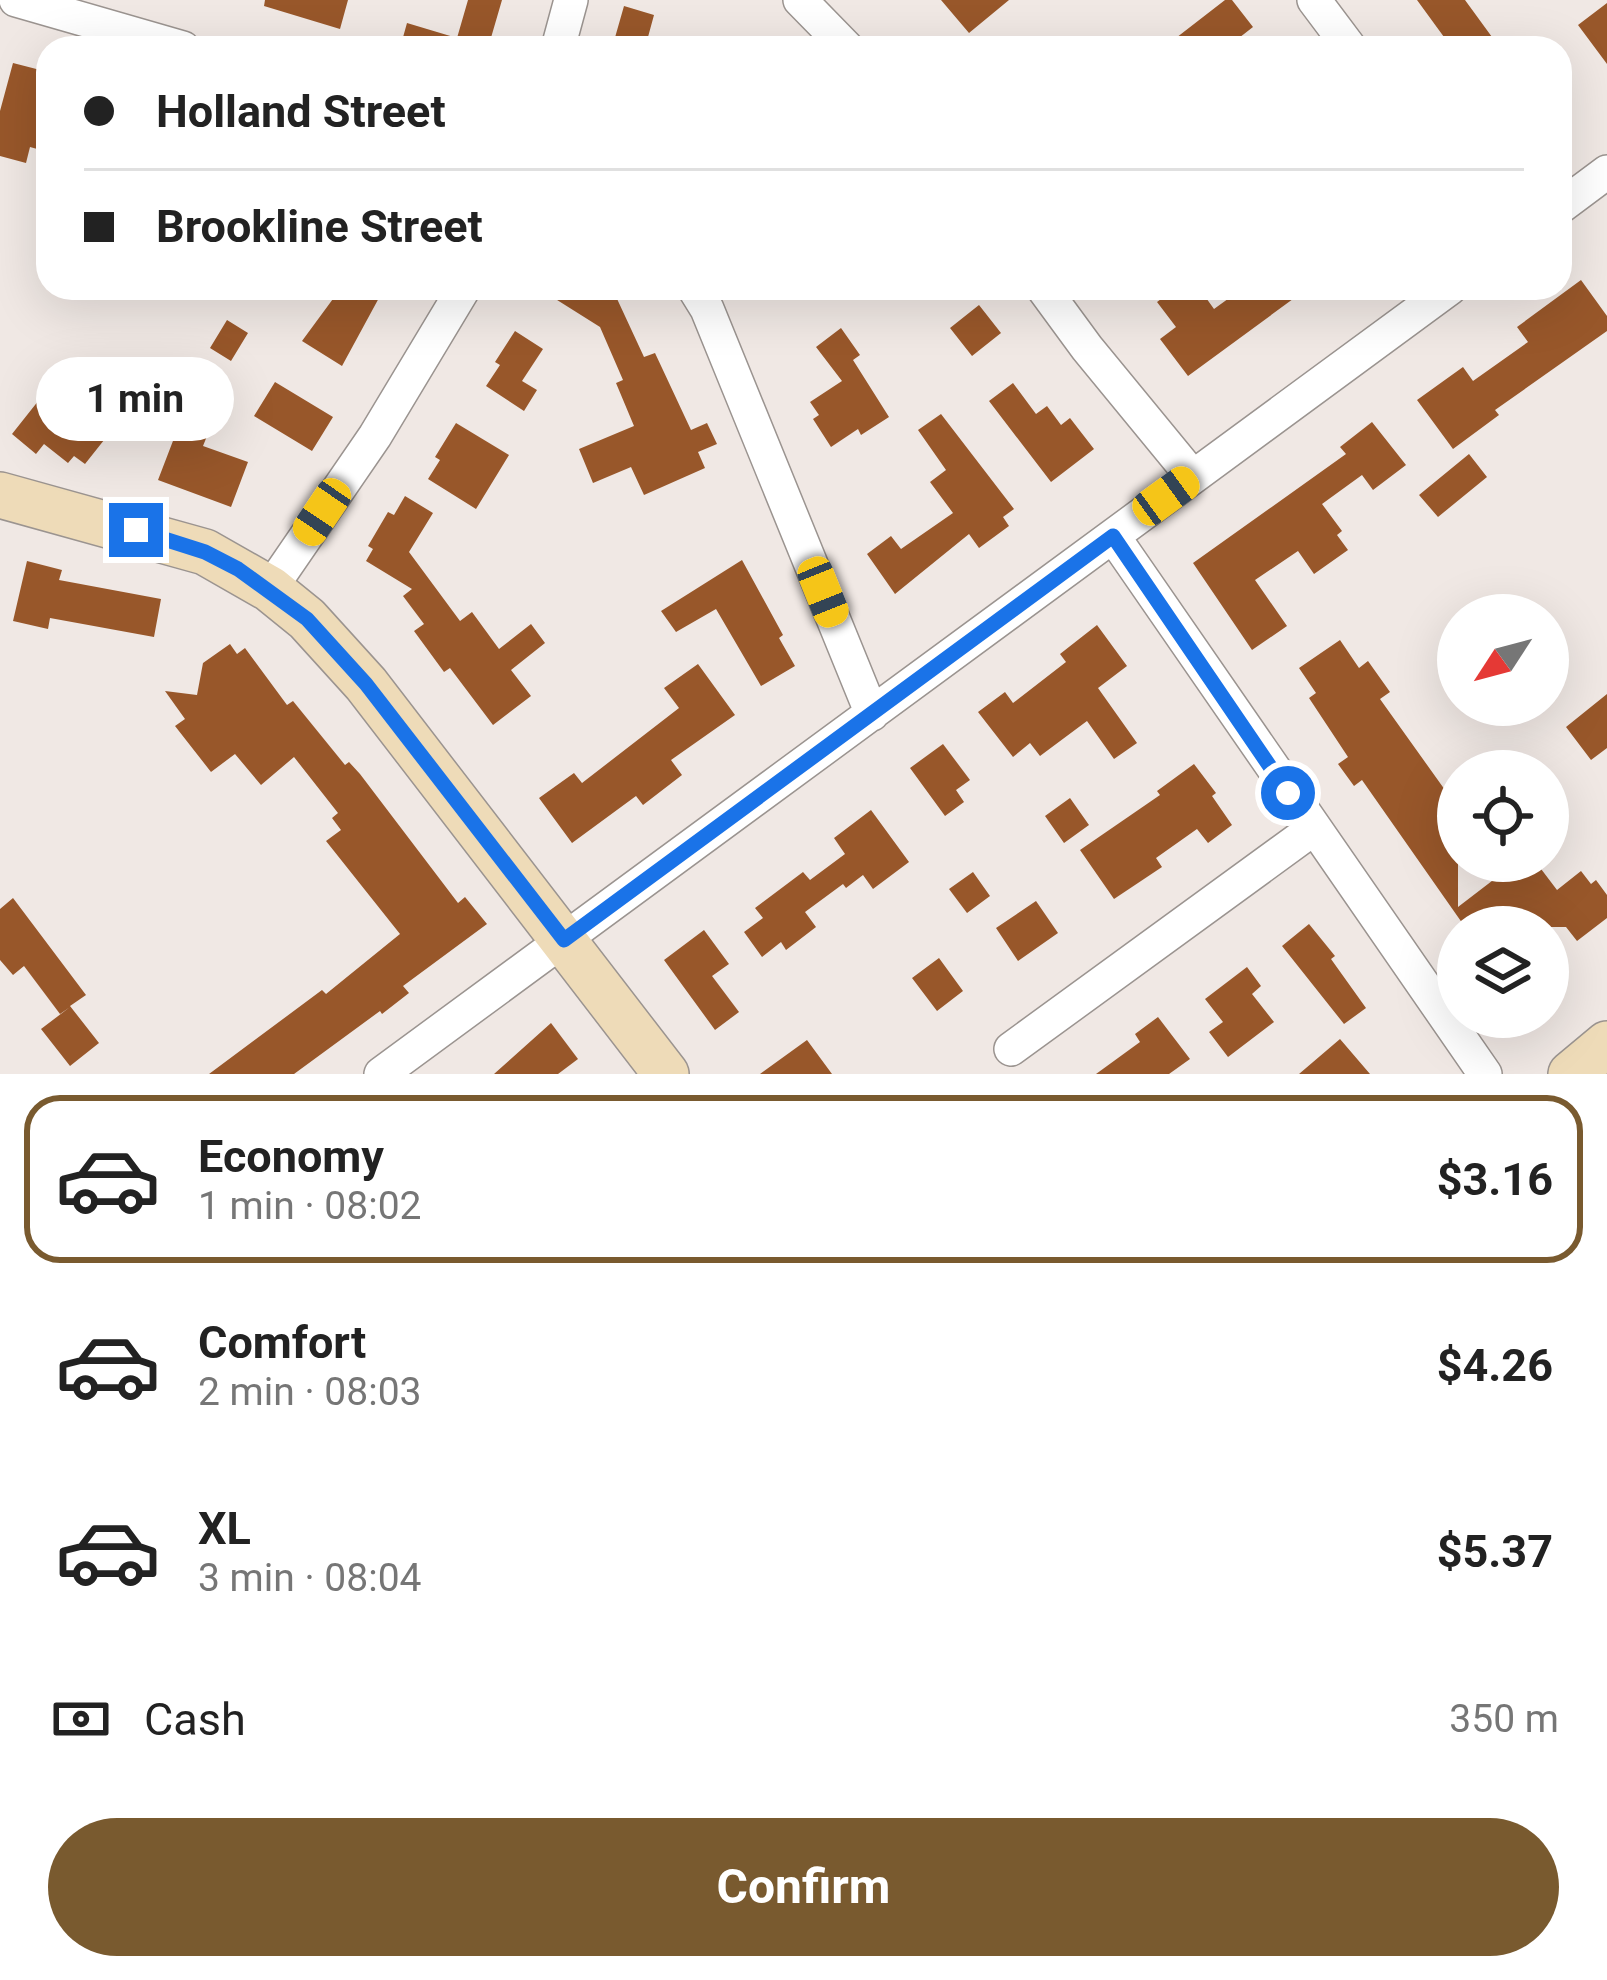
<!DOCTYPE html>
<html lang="en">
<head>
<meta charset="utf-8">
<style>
	:root { --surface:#fff; --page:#f6f6f6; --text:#222; --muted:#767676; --line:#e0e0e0; --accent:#795a2f }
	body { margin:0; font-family:Roboto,sans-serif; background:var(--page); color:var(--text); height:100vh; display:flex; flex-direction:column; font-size:45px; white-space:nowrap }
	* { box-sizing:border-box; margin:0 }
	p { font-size:39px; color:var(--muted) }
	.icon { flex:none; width:66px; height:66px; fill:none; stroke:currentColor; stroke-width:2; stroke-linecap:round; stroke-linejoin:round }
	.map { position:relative; height:1074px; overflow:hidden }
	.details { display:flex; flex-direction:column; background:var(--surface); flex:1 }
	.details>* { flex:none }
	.guide { position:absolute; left:36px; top:36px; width:1536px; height:264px; border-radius:36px; box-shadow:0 12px 48px #0002; display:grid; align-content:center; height:264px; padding:0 48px; background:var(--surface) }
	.needle { width:78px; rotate:234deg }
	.buttons { position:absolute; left:1437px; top:594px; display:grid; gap:24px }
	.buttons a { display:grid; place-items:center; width:132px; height:132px; border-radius:50%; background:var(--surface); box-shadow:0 12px 48px #0002; font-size:60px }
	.end { position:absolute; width:54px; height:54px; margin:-27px; border:15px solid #1a73e8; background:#fff; box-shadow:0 0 0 6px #fff }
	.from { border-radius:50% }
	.bubble { position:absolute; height:84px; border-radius:42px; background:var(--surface); box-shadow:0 12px 48px #0002; font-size:39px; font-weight:700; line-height:84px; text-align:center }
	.car { position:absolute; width:36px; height:72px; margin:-36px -18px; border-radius:15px; box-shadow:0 0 9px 3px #0007; background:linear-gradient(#f5c518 24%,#345 0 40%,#f5c518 0 76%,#345 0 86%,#f5c518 0) }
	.guide b { display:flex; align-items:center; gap:42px; height:114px; font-size:45px }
	.guide b+b { border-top:3px solid var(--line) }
	.guide i { width:30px; height:30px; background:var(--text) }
	ul { padding:21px 0 0; list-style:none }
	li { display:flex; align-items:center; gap:36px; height:168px; margin:0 24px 18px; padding:0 24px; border:6px solid transparent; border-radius:36px }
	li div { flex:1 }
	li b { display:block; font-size:45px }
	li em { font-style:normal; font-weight:700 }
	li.on { border-color:var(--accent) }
	li>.icon { width:108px; height:108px; stroke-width:1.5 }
	.pay { display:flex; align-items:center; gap:30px; height:132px; padding:0 48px; font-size:45px }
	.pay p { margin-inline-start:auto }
	.cta { display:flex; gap:24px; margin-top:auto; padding:24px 48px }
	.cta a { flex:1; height:138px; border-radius:72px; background:var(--accent); color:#fff; font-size:48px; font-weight:700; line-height:138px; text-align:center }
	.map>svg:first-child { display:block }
	.building { fill:#98572a }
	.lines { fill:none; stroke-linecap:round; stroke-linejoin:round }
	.street-casing { stroke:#9b9490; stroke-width:36 }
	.secondary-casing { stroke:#9b9490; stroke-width:48 }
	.street { stroke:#fff; stroke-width:33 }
	.secondary { stroke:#eedbb8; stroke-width:45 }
	.route { stroke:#1a73e8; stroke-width:15 }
</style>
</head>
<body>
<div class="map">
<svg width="1607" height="1074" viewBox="0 0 1607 1074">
	<rect width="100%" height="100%" fill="#f0e8e4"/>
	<path class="building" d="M265,0H348L340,29L264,6Z
		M468,0H502L488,48H400L407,23L457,38Z
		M941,0H1009L969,33Z
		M1225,0H1232L1253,27L1226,48H1163Z
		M1417,0H1465L1500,48H1452Z
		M1607,3V64L1578,25Z
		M624,6L654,15L645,48H612Z
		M13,63L48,72V152L30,147L26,163L0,156V111Z
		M1581,280L1607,316V331L1495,410L1499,415L1453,449L1417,400L1463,367L1473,381L1528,342L1517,327Z
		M341,288H367L380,296L342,366L302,341Z
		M538,288H612L644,357L655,353L691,430L707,423L717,444L698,452L705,468L644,495L631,467L593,483L579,449L634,426L616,383L623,380L600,327Z
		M1176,288H1199L1214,309L1243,288H1308L1188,376L1160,339L1176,327L1157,302Z
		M979,305L1001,333L972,356L950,328Z
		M227,320L248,333L231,361L210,348Z
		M841,328L860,355L853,360L889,417L861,435L858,429L831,447L813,419L819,415L810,402L842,381L816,347Z
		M515,331L543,349L522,381L537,390L524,411L486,386L500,365L495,362Z
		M58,376L80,393L74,401L112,430L85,464L74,456L68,463L44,444L36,454L12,434Z
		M275,382L333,417L312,451L254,416Z
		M1013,383L1036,414L1047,406L1061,425L1070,418L1094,449L1051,482L989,401Z
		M941,414L1014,509L1003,517L1009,526L979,548L969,534L895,594L867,554L891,536L901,549L953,513L930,482L946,470L918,430Z
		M181,420L209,431L203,446L248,462L231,507L158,480Z
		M1372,422L1406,465L1373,490L1362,475L1322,504L1342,531L1337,535L1348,550L1314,574L1298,551L1255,580L1287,626L1252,650L1193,563L1346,454L1340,447Z
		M456,423L509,455L476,509L428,479L440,460L435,457Z
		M1469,454L1487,477L1438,517L1419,495Z
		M405,496L433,513L409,552L460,621L472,612L499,649L531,624L545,643L511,670L531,696L493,725L450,668L444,672L414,631L424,624L403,596L412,589L366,561L373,549L368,546L388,512L394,515Z
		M742,560L783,635L779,638L795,666L761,686L716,609L676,632L661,611Z
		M27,561L62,570L59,580L161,599L154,637L50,618L48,629L13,621Z
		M1097,625L1127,666L1098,688L1137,743L1114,759L1087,721L1040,756L1030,743L1013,757L978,712L1005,692L1013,703L1066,662L1060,654Z
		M1340,640L1359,668L1368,661L1390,692L1380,699L1445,790L1458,782V907L1518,861H1535L1557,890L1581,871L1591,884L1596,880L1607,895V918L1577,941L1566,927H1465L1362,780L1354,786L1338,764L1348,757L1309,698L1316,693L1299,668Z
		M230,644L237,654L245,648L287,705L293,701L345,765L349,762L360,774L458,903L465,897L487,924L403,986L409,993L382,1014L380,1011L294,1074H209L322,990L326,994L400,934L326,841L341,830L332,818L338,813L294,757L261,785L235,754L211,772L175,726L185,719L165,691L197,695L203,663Z
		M698,664L735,715L671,760L682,775L643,805L636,796L572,843L539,798L574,773L582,783L679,708L664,688Z
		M1607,694V748L1591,760L1566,727Z
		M943,744L970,780L956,790L964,802L945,816L910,768Z
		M1194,764L1216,793L1212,796L1232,825L1208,843L1197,829L1156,858L1162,867L1114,899L1080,850L1160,795L1157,791Z
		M1070,798L1089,825L1064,843L1045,816Z
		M871,810L909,862L873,889L863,875L846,888L843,884L805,912L816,927L786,950L781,942L762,957L744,932L763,918L755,908L803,872L810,880L845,854L834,838Z
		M973,872L990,896L967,913L949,889Z
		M13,898L86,995L70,1006L99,1043L70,1066L41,1029L70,1007L60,1014L24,966L13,975L0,960V909Z
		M1036,901L1058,933L1018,961L996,928Z
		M1309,924L1335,956L1331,959L1366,1008L1344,1024L1282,946Z
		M704,930L729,964L712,976L739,1012L715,1030L664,960Z
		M939,958L963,991L937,1011L912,978Z
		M1247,967L1261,986L1252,994L1274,1022L1228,1057L1209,1032L1223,1022L1205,999Z
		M1158,1017L1190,1059L1169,1074H1096L1140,1042L1135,1034Z
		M551,1023L578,1059L558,1074H494Z
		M1340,1039L1370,1074H1299Z
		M807,1040L832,1074H760Z"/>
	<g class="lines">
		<g class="street-casing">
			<path id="street" d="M16,0L183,48
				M800,0L847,48
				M1314,0L1350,48
				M558,48L571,0
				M1560,207L1607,172
				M694,288L707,309L872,714
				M1043,288L1087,348L1193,477
				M1113,536L1485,1074
				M270,589L375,436L464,288
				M1011,1049L1313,829
				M381,1074L1450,288"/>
		</g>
		<g class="secondary-casing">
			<path id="secondary" d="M0,495L205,552L270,589L307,619L366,684L666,1074
				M1571,1074L1607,1044"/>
		</g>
		<use href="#street" class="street"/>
		<use href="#secondary" class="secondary"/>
	</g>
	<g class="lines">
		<path class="route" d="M136,530L205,552L238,569L307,619L366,684L564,940L1113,536L1288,793"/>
	</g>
</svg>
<div class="buttons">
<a><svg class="needle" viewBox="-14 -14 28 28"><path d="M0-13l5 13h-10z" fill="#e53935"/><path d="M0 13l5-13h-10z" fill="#767676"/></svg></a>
<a><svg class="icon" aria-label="locate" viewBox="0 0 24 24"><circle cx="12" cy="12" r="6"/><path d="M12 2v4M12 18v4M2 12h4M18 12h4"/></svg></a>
<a><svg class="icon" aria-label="layers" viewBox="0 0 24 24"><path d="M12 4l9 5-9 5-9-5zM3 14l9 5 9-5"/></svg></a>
</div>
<i class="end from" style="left:1288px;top:793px"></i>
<i class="end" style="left:136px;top:530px"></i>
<div class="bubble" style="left:36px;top:357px;width:198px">1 min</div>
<i class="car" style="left:1166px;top:496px;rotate:54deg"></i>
<i class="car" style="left:322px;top:512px;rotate:214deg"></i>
<i class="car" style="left:823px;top:592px;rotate:158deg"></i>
<div class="guide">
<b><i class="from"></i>Holland Street</b>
<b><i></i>Brookline Street</b>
</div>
</div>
<section class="details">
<ul>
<li class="on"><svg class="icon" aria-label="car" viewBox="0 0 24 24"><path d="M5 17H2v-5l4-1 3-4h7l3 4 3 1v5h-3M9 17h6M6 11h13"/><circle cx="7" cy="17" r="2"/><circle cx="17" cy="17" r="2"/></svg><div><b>Economy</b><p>1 min · 08:02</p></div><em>$3.16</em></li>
<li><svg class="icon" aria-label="car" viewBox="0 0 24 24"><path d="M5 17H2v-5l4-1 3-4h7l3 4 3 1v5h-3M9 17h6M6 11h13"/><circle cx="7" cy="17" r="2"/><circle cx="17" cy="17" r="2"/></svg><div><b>Comfort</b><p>2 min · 08:03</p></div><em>$4.26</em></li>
<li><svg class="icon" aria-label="car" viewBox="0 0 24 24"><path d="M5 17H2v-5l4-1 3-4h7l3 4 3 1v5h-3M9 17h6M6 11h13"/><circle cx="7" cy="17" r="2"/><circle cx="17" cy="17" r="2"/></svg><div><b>XL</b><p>3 min · 08:04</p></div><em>$5.37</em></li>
</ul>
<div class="pay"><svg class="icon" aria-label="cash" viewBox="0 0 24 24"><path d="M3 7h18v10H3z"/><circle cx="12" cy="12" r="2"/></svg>Cash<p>350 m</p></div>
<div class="cta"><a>Confirm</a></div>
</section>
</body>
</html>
